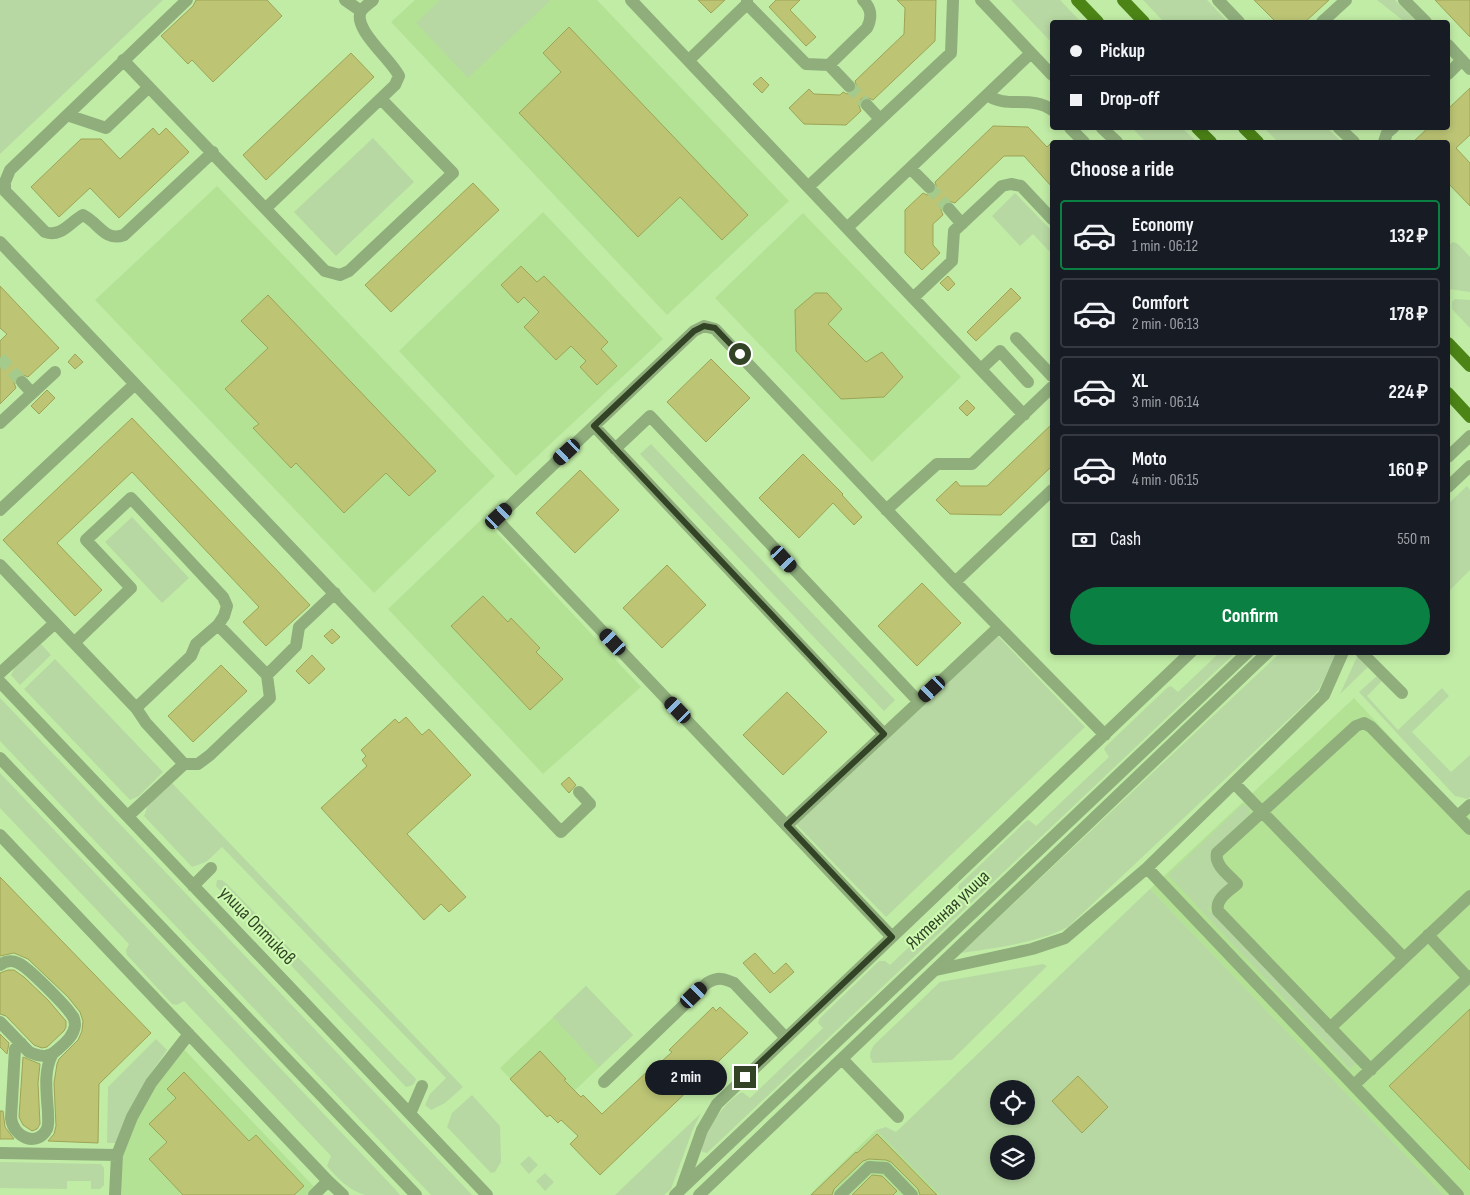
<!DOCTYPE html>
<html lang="en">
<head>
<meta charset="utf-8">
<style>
	:root { --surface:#171b24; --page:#20242c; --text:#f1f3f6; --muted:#9ea1a6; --line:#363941; --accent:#0b8043 }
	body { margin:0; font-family:"Sofia Sans Condensed",sans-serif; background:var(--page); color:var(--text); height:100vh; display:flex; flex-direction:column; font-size:19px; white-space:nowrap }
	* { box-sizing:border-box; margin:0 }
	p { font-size:16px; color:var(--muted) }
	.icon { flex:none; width:28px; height:28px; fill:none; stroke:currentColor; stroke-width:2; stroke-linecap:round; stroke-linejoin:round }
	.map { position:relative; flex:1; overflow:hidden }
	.side { position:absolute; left:1050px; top:140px; width:400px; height:515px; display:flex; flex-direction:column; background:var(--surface); border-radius:5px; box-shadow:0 2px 8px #0003 }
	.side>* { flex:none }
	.hud { position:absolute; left:1050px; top:20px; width:400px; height:110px; border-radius:5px; box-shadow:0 2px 8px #0003; display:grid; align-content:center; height:110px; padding:0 20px; background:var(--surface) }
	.fabs { position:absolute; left:990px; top:1080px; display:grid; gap:10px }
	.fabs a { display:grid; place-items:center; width:45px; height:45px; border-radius:50%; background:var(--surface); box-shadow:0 2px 8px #0003; font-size:25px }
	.end { position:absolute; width:22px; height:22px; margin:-11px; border:6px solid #324326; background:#fff; box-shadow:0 0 0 2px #fff }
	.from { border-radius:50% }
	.bubble { position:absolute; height:35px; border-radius:18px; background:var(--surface); box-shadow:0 2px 8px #0003; font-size:16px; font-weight:700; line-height:35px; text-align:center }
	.car { position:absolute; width:15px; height:30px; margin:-15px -8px; border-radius:6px; box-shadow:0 0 4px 1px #0007; background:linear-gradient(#222 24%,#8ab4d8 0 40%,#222 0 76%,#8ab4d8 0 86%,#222 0) }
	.hud b { display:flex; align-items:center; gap:18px; height:48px; font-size:19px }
	.hud b+b { border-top:1px solid var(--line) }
	.hud i { width:12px; height:12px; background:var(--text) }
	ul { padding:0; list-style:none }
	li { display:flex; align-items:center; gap:15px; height:70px; margin:0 10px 8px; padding:0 10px; border:2px solid var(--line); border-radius:5px }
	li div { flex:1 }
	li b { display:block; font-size:19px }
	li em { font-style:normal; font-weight:700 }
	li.active { border-color:var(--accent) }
	li>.icon { width:45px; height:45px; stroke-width:1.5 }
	h2 { padding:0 20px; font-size:22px; line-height:60px }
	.pay { display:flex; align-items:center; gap:12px; height:55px; padding:0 20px; font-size:19px }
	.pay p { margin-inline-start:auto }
	.primary-button { display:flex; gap:10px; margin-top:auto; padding:10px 20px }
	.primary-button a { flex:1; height:58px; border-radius:30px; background:var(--accent); color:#fff; font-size:20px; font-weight:700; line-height:58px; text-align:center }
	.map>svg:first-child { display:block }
	.built { fill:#b3e295 }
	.green { fill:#b7d8a2; fill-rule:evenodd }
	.building { fill:#bdc575; stroke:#9da455 }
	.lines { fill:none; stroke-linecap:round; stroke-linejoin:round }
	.minor-tunnel { stroke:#a4ca8c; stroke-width:12; stroke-dasharray:12 6; stroke-linecap:butt }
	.minor { stroke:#8fae7c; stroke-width:12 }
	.major { stroke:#4c8416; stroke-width:12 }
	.route { stroke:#324326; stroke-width:6 }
	.labels { text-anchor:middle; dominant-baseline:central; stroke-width:4; stroke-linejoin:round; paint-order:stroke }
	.street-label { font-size:19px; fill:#324326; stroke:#cefab2 }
</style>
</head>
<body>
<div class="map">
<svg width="1470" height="1195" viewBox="0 0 1470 1195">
	<rect width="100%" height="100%" fill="#c1eca6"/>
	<path class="built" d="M415,0H597L789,201L667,315L391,22Z
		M217,186L495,476L374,593L95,300Z
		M543,212L663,339L516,476L399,351Z
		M803,213L961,377L872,462L715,298Z
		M483,518L641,687L543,774L388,609Z
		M1354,698L1458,810L1470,799V1195H1444L1150,889Z
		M586,986L633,1035L547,1117L500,1068Z
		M180,1045L318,1191L314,1195H115V1185L132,1117Z
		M876,1130L940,1195H809Z"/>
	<path class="green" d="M0,0H163L0,154Z
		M440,0H551L468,78L416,23Z
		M1011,0H1060L1081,22H1052V43Z
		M1143,0H1207L1228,22H1164Z
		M1377,0H1395L1417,22H1405Z
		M1132,128H1182L1197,142H1146Z
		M1264,128H1327L1342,142H1278Z
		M373,138L414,182L336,256L294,212Z
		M1015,193L1052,231V248L1049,251L1033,234L1020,246L992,216Z
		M1453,242L1458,244L1470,257V292L1448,289V246Z
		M1455,299L1470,300V328L1452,309V302Z
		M651,444L895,700L884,711L640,454Z
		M1467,486L1470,490V570L1448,592V504Z
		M132,517L189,578L162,603L105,542Z
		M996,634L1085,727L886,917L796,824Z
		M40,643L51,655L20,685L11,675L15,667Z
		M1219,653H1235L707,1153L702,1152C698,1137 728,1098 742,1092L750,1098L823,1028L818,1023L820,1018L879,961H885L890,965L963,896L958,888L959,885L1026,821L1029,820L1036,826L1109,757L1104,749L1106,746L1168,687L1171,686L1178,692Z
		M1280,653H1337L1319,689L1307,702L1068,927C1034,944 998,947 961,953Z
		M1357,657L1361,659L1368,667L1340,694Z
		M55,659L163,772L139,796L130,800L24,689Z
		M1377,676L1382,681L1367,696L1398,730L1442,688L1449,696L1412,732L1451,772L1470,755V797L1468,799L1455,796L1359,692Z
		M0,698L5,703L472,1195H431L0,741Z
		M0,773L395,1189L400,1195C389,1195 375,1195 365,1195C350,1191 337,1178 327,1166L331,1156L184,1001L177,1005L172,1004L127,955L126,950L129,944L0,808Z
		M171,782L463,1087L445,1103L431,1110L425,1105L430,1094L446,1078L222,847L206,862L192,867L144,816L148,805Z
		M1242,805L1248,806L1250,810L1248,820L1210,856L1229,879L1228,889L1208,909L1356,1063L1350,1069L1168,875Z
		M217,880H222L227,884L416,1079C414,1085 412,1086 406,1087L216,886Z
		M1150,889L1444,1195H940L876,1130L886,1127L896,1132ZM999,1089H1026V1116H999ZM999,1144H1026V1171H999V1164L997,1165L996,1159L999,1160Z
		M1043,964L1047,966L952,1060L873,1063C868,1056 870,1052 874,1045L940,982Z
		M586,986L633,1035L599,1067L553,1017Z
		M156,1039L167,1050C144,1082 130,1106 116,1143H107L108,1087Z
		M472,1095L500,1126L501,1162L495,1172L491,1173L447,1127L452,1113Z
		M701,1113L693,1129L671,1189L664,1195H615Z
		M529,1156L538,1165L529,1174L520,1164Z
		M0,1162L101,1164L104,1168V1185L100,1189H91V1181H67V1189L0,1188Z
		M545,1173L554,1182L545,1191L536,1181Z"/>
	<path class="building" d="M196,0H267L282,16L213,82L192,60L188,64L161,36L193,6Z
		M698,0H725L711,13Z
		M776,0H800L790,10L816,37L806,46L769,7Z
		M897,0H936L935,41L873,100L866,97L861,99L859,106L861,111L846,125L804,124L789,108L809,89L814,94L840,95L843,92L847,94L854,92L857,88L855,81L904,34L905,8Z
		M1254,0H1329L1305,22H1276Z
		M1435,0H1470V37Z
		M569,27L748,215L722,240L680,197L638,237L519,113L561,72L543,53Z
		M351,53L374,77L266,180L243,155Z
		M761,77L769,85L762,93L753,84Z
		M1470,88V135L1456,148L1470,163V206L1448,183V142H1413L1428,128H1448V109Z
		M993,126L1028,127L1047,147L1052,142V187L1024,156H1004L955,203L948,201L943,203L941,210L943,215L933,224V245L940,253L922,270L905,253V210L923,193L927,195L934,193L937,189L935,182Z
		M153,128L159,135L166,128L189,152L119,218L90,188L59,217L31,187L81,139H101L120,159Z
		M473,183L499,210L391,312L365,285Z
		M521,266L537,282L544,276L608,342L601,349L617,366L597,385L580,367L586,361L571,346L556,360L524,327L539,312L524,297L518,303L501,285Z
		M948,276L955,284L948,291L940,283Z
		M0,286L59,348L28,377L21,374L16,376L14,383L16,388L0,404V341L7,334L0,328Z
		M1011,288L1021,298L976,341L967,332Z
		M815,293H827L842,309L828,324L866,362L882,352L903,377L884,397L841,399L796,351L795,310Z
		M268,295L436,471L409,496L386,473L344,513L296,463L291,468L253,428L259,424L225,389L268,348L241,321Z
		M75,354L83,362L75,369L68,362Z
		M711,359L750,398L706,442L667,402Z
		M47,390L55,398L39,414L31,406Z
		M967,400L975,408L967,416L959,408Z
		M132,418L310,605L266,646L243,622L259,607L132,472L57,543L102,590L75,616L3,540Z
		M1052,424V466L1001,515L950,514L936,500L956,481L960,486H987Z
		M803,454L843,494L842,495L862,517L854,525L833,503L799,538L759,498Z
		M580,470L619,510L575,553L536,513Z
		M667,565L706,605L662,648L623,608Z
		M922,583L961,623L917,666L878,626Z
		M483,596L508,622L511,618L540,648L536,652L563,679L530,710L451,626Z
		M332,629L340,637L332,644L324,636Z
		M312,655L325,669L309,684L296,671Z
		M221,665L247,691L193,742L168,716Z
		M787,692L827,732L783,775L743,735Z
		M406,717L422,735L429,729L471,775L407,834L466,897L449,912L441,904L424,920L321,808L367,766L362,760L366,756L361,750L395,719L399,723Z
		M569,777L576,785L569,793L561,784Z
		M0,877L151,1033L99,1084L98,1143L48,1141L54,1134L56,1126L54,1083L57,1064L59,1059L78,1040L82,1031L83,1021L80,1012L68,997L28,959L14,953L0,956Z
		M755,953L774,974L786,963L794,972L770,993L743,963Z
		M8,970H14L24,977L48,1000L66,1021V1027L64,1031L47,1047L42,1048L34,1045L6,1016L0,1014V973Z
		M713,1007L716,1011L720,1007L748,1033L600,1175L570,1144L578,1136L561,1120L558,1123L550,1115L547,1117L510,1079L540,1051L566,1079L564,1080L581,1097L583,1095L602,1114L651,1068L652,1070L672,1052L669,1050Z
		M1470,1009V1170L1389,1086Z
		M0,1034L9,1043L7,1054L0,1047Z
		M23,1057L40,1064L38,1083L40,1124L37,1129L32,1131L23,1125L19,1117Z
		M184,1072L249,1141L256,1135L304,1186L294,1195H183L149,1159L167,1142L149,1124L176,1098L167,1089Z
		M1078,1076L1108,1107L1082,1133L1052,1101Z
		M0,1111H3L5,1127L14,1139H0Z
		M877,1134L937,1195H920L918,1189L891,1162L886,1160L869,1159L863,1161L834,1189L832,1195H811L856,1152L857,1153Z
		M872,1175L882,1176L897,1191L893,1195H852Z"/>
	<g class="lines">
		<path class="minor-tunnel" d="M849,86L867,105
			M929,187L949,209
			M0,358L22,382"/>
		<path class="minor" d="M187,0L10,170L5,182V191L45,232C61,238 70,222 83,215C99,223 105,242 124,235L213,152
			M345,0L361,11
			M631,0L1024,415
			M747,0V4L806,64L829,65L867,28C872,18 872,9 863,0
			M981,0L1052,75
			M1218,0L1239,22
			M1404,0L1426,22
			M1322,22L1346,0
			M1448,45L1470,69
			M123,60L325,271L340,275L349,271L453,173L381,99
			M689,60L747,4
			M829,65L849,86
			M1448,74L1462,60
			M987,95C1006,109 1032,95 1052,110
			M867,105L880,119
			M67,115L106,128L149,87
			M1070,128L1084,142
			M1102,128L1117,142
			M1339,128L1354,142
			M1384,142L1387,133L1393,128
			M910,168L929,187
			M808,187L951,53L953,0
			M266,208L395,85L399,76C392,60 352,29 361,11C364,7 370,3 373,0
			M949,209L962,224
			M847,228L1031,53
			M0,242L561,832L590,804L579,792
			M913,298L952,261L954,231L1002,186L1011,184L1021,186L1052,219
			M1016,338L1052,376
			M981,369L1000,351L1028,382
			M22,382L32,393
			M0,423L55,372
			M594,426L884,734
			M615,449L650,416L919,702
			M1448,457L1470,436
			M1448,487L1470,466
			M0,510L135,384
			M886,510L937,464H972L1052,387
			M0,565L136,708L146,723L184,764
			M955,582L1052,490
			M74,643L131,588L86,540L131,498L223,597L227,606L224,616L218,625L196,644L191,656L136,708
			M1361,652L1402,693
			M0,673L55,623
			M267,675L296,646L299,627L335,593
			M0,682L487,1195
			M0,758L416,1195
			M1234,783L1404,958
			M128,816L184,764H198L210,755L270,698L267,675L218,625
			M1458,816L1470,805
			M787,825L999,627
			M0,835L328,1181L343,1195
			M1147,868L1458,1195
			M193,886L211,868
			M1428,935L1468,978
			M892,937L496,519L655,368L694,331L704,326L715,329L955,582L1105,735
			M0,965C5,961 12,960 18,963C27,966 65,1005 71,1014C74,1017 75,1021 75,1025C74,1036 65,1043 57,1050C49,1058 40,1057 29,1052L0,1022
			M936,970L1032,949L1065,938L1147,868L1324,695L1343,652
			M1330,1028L1470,896
			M21,1043L15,1049L11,1118C13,1137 37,1148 47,1129C49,1124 48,1118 48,1113C47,1094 43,1072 52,1055
			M842,1059L898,1117
			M1371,1070L1218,911C1215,899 1229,891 1237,884C1229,875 1214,865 1217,853L1356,726L1364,723L1371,727L1470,829
			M604,1082L707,983C718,977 723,978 734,983L786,1038
			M1354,1085L1470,976
			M410,1114L422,1086
			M0,1153L117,1155
			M682,1187L702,1130L717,1104L1191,652
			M115,1195L117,1155L132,1117L151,1083L189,1034
			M314,1195L328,1181
			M675,1195L1248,652
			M699,1195L1268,652
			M840,1195L869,1167L886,1168L912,1195"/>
		<path class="major" d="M1077,0L1098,22
			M1123,0L1144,22
			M1197,128L1211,142
			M1244,128L1258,142
			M1448,343L1470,366
			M1448,393L1470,417"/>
	</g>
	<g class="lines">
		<path class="route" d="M740,354L715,328L704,326L694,331L594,426L884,734L787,825L892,937L745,1077"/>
	</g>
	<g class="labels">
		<g class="street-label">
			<text transform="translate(948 910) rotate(-43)">Яхтенная улица</text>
			<text transform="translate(257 926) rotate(46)">улица Оптиков</text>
		</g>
	</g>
</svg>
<div class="fabs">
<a><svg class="icon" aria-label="locate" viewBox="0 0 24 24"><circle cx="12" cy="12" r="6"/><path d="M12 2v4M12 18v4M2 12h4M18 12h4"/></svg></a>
<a><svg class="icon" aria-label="layers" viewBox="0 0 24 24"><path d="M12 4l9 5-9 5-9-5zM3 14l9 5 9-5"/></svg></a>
</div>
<i class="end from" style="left:740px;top:354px"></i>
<i class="end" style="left:745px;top:1077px"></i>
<div class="bubble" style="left:645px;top:1060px;width:82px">2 min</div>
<i class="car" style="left:567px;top:452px;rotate:227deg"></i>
<i class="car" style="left:499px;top:516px;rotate:47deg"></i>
<i class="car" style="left:784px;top:559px;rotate:137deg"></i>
<i class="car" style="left:613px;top:642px;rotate:317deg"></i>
<i class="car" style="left:932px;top:689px;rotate:227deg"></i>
<i class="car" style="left:678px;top:710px;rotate:316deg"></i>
<i class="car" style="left:694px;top:995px;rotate:46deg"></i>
<div class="hud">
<b><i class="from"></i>Pickup</b>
<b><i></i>Drop-off</b>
</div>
<section class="side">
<h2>Choose a ride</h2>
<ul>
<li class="active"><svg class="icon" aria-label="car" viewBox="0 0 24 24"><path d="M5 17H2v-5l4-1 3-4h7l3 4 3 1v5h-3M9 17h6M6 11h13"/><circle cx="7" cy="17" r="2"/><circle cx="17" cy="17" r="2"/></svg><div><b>Economy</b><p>1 min · 06:12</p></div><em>132 ₽</em></li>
<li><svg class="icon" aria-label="car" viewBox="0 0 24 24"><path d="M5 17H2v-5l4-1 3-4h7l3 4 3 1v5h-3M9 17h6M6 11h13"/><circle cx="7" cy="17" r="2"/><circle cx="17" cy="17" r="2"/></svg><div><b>Comfort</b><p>2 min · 06:13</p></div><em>178 ₽</em></li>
<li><svg class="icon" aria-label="car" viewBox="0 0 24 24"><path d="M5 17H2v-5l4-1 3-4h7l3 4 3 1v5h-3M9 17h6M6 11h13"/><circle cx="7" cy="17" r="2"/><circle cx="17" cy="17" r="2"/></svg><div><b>XL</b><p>3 min · 06:14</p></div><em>224 ₽</em></li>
<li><svg class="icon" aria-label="car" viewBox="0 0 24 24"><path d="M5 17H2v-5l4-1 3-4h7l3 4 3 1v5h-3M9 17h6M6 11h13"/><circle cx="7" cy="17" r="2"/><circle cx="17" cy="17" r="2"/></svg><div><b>Moto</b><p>4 min · 06:15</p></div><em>160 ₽</em></li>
</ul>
<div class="pay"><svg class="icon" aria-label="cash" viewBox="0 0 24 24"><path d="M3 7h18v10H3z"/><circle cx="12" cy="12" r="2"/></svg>Cash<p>550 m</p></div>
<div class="primary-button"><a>Confirm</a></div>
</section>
</div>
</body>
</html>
